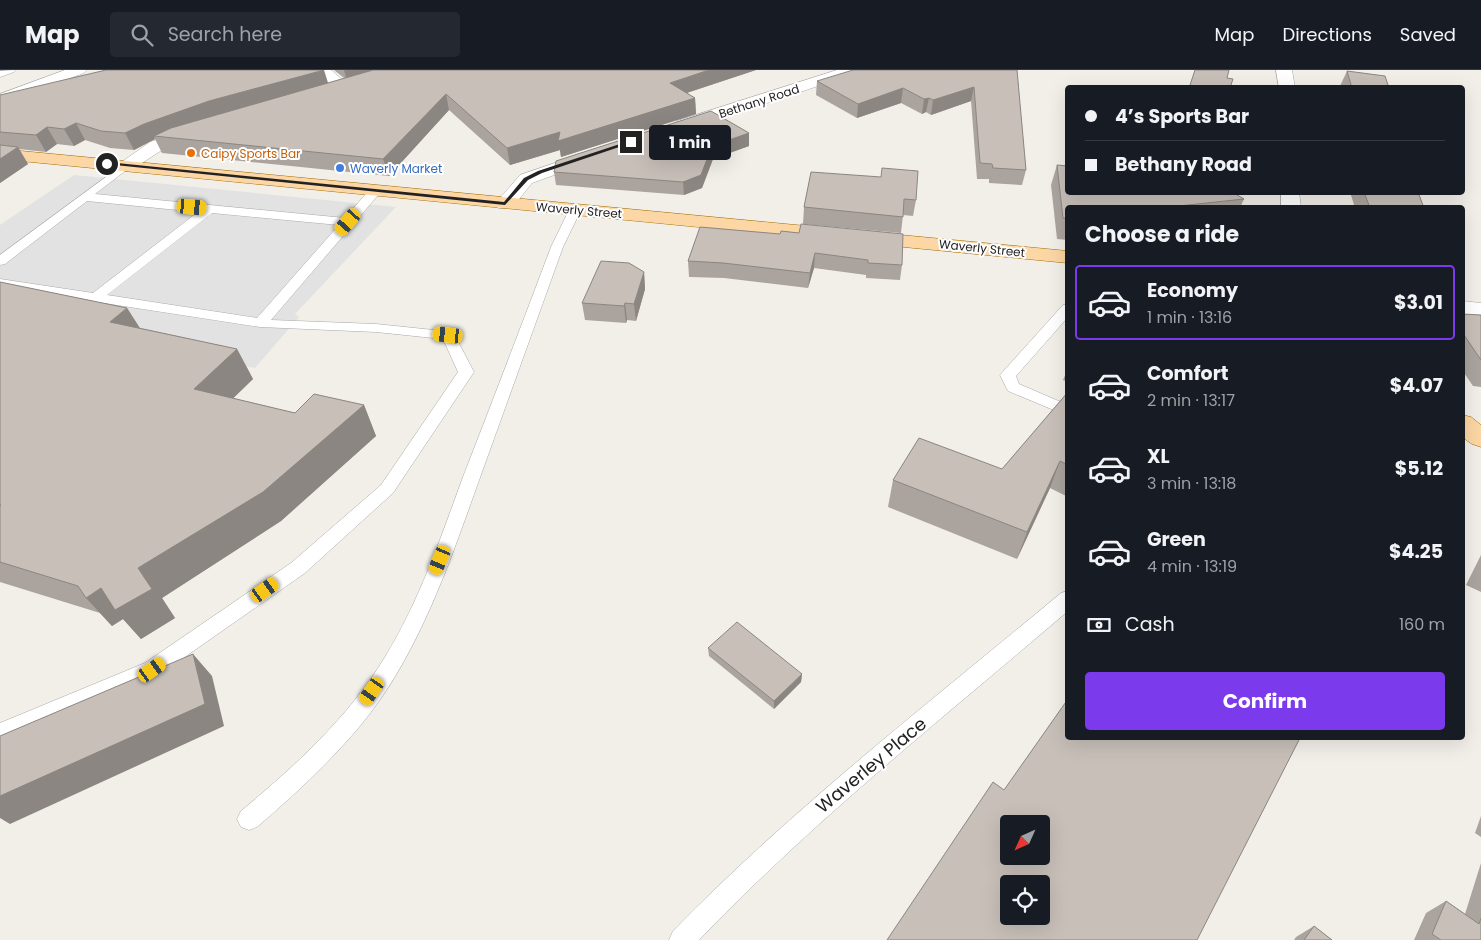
<!DOCTYPE html>
<html lang="en">
<head>
<meta charset="utf-8">
<style>
	:root { --surface:#171b24; --page:#242831; --text:#f1f3f6; --muted:#9ea1a6; --line:#363941; --accent:#7c3aed }
	body { margin:0; font-family:Poppins,sans-serif; background:var(--page); color:var(--text); height:100vh; display:flex; flex-direction:column; font-size:19px; white-space:nowrap }
	* { box-sizing:border-box; margin:0 }
	p { font-size:16px; color:var(--muted) }
	.icon { flex:none; width:28px; height:28px; fill:none; stroke:currentColor; stroke-width:2; stroke-linecap:round; stroke-linejoin:round }
	.map { position:relative; flex:1; overflow:hidden }
	.side { position:absolute; left:1065px; top:135px; width:400px; height:535px; display:flex; flex-direction:column; background:var(--surface); border-radius:5px; box-shadow:0 5px 20px #0002 }
	.side>* { flex:none }
	.banner { position:absolute; left:1065px; top:15px; width:400px; height:110px; border-radius:5px; box-shadow:0 5px 20px #0002; display:grid; align-content:center; height:110px; padding:0 20px; background:var(--surface) }
	.needle { width:32px; rotate:225deg }
	.controls { position:absolute; left:1000px; top:745px; display:grid; gap:10px }
	.controls a { display:grid; place-items:center; width:50px; height:50px; border-radius:5px; background:var(--surface); box-shadow:0 5px 20px #0002; font-size:25px }
	.end { position:absolute; width:22px; height:22px; margin:-11px; border:6px solid #222; background:#fff; box-shadow:0 0 0 2px #fff }
	.from { border-radius:50% }
	.bubble { position:absolute; height:35px; border-radius:5px; background:var(--surface); box-shadow:0 5px 20px #0002; font-size:16px; font-weight:700; line-height:35px; text-align:center }
	.car { position:absolute; width:15px; height:30px; margin:-15px -8px; border-radius:6px; box-shadow:0 0 4px 1px #0007; background:linear-gradient(#f5c518 24%,#345 0 40%,#f5c518 0 76%,#345 0 86%,#f5c518 0) }
	.banner b { display:flex; align-items:center; gap:18px; height:48px; font-size:19px }
	.banner b+b { border-top:1px solid var(--line) }
	.banner i { width:12px; height:12px; background:var(--text) }
	ul { padding:0; list-style:none }
	li { display:flex; align-items:center; gap:15px; height:75px; margin:0 10px 8px; padding:0 10px; border:2px solid transparent; border-radius:5px }
	li div { flex:1 }
	li b { display:block; font-size:19px }
	li em { font-style:normal; font-weight:700 }
	li.on { border-color:var(--accent) }
	li>.icon { width:45px; height:45px; stroke-width:1.5 }
	h2 { padding:0 20px; font-size:22px; line-height:60px }
	.pay { display:flex; align-items:center; gap:12px; height:55px; padding:0 20px; font-size:19px }
	.pay p { margin-inline-start:auto }
	.primary-button { display:flex; gap:10px; margin-top:auto; padding:10px 20px }
	.primary-button a { flex:1; height:58px; border-radius:5px; background:var(--accent); color:#fff; font-size:20px; font-weight:700; line-height:58px; text-align:center }
	header { display:flex; align-items:center; gap:30px; box-sizing:border-box; height:70px; padding:0 25px; background:var(--surface); border-bottom:1px solid var(--line) }
	header strong { font-size:24px }
	nav { display:flex; gap:28px; margin-inline-start:auto; font-size:18px }
	.search { width:350px; height:45px; background:var(--page); display:flex; align-items:center; gap:12px; box-sizing:border-box; padding:0 18px; border-radius:5px; color:var(--muted); font-size:19px }
	.map>svg:first-child { display:block }
	.parking { fill:#e2e2e2 }
	.lines { fill:none; stroke-linecap:round; stroke-linejoin:round }
	.service-casing { stroke:#a9a9a9; stroke-width:1 }
	.minor-casing { stroke:#a9a9a9; stroke-width:1 }
	.tertiary-casing { stroke:#a9a9a9; stroke-width:1 }
	.primary-casing { stroke:#a06b00; stroke-width:1 }
	.service { fill:#fff; fill-rule:evenodd }
	.minor { fill:#fff; fill-rule:evenodd }
	.tertiary { fill:#fff; fill-rule:evenodd }
	.primary { fill:#fcd6a4; fill-rule:evenodd }
	.wall { fill:#aba49e }
	.shaded-wall { fill:#8b8681 }
	.building { fill:#c7bfb8; stroke:#8b8681; fill-rule:evenodd }
	.route { fill:#222 }
	.food-dot { fill:#e8710a; stroke:#fff; stroke-width:2 }
	.shop-dot { fill:#3f7fe0; stroke:#fff; stroke-width:2 }
	.labels { text-anchor:middle; dominant-baseline:central; stroke-width:4; stroke-linejoin:round; paint-order:stroke }
	.far-street-label { font-size:12px; fill:#222; stroke:#fff }
	.far-food-label { font-size:12px; fill:#c56008; stroke:#fff; text-anchor:start }
	.far-shop-label { font-size:12px; fill:#366cbe; stroke:#fff; text-anchor:start }
	.near-street-label { font-size:18px; fill:#222; stroke:#fff }
</style>
</head>
<body>
<header>
<strong>Map</strong>
<div class="search"><svg class="icon" aria-label="search" viewBox="0 0 24 24"><circle cx="10" cy="10" r="6"/><path d="M15 15l6 6"/></svg>Search here</div>
<nav><a>Map</a><a>Directions</a><a>Saved</a></nav>
</header>
<div class="map">
<svg width="1481" height="870" viewBox="0 0 1481 870">
	<rect width="100%" height="100%" fill="#f2efe9"/>
	<path class="parking" d="M74,105L396,137L295,244L299,247L255,298L143,279L0,231V155Z"/>
	<g class="lines">
		<g class="service-casing">
			<path id="service" d="M16,0L14,2L0,7V1Z
				M125,93L129,94V98L95,124L345,148L371,118H379V124L271,250L376,254L453,262L474,302L393,423L305,503L159,605L0,673V653L145,593L291,493L381,415L458,302L443,269L376,262L260,257L0,217V209L93,223L198,142L87,131L5,194L0,195V185ZM212,143L339,155L257,248L107,225Z
				M575,136L581,140L563,177C536,252 509,327 482,402C451,488 420,584 360,656C329,693 293,726 257,757L249,760L241,757L237,749L241,741C295,696 348,648 385,587C419,532 441,467 463,407C493,330 522,254 551,177L569,140Z
				M1068,234V247L1016,306L1019,314L1068,335V346L1008,321L1000,305L1063,235Z
				M1068,521V541C943,648 813,751 699,870H669L673,861C793,738 929,633 1061,523Z"/>
		</g>
		<g class="minor-casing">
			<path id="minor" d="M65,0H87L84,3L0,34V24Z
				M313,0H331L353,19L345,24L339,22Z
				M193,58L199,59L202,63L199,67L162,80L131,100H119L116,96L150,72Z
				M1462,231L1481,233V247L1462,245Z"/>
		</g>
		<g class="tertiary-casing">
			<path id="tertiary" d="M837,0H860L857,3L689,59H677L675,55L677,51Z
				M1276,0H1292L1295,18H1279Z
				M590,81L596,82L599,86L596,90L532,113L512,138H498L495,134L520,105Z
				M1281,122H1299L1301,138H1281Z"/>
		</g>
		<g class="primary-casing">
			<path id="primary" d="M0,79L1068,181V193L0,89Z
				M1462,345L1471,347L1481,355V377L1472,374L1462,367Z"/>
		</g>
		<use href="#service" class="service"/>
		<use href="#minor" class="minor"/>
		<use href="#tertiary" class="tertiary"/>
		<use href="#primary" class="primary"/>
	</g>
	<path class="wall" d="M334,0H756L687,23L695,28L696,44L561,87L560,80L510,95L449,40L389,106L162,83L155,69L134,80L110,78L85,70L74,76L57,74L46,82L19,79L28,94L0,113V25L328,13L344,8Z
		M1017,0L1026,100L1022,115L989,113V109H977L971,31L931,45L926,42L922,44L901,33L857,48L816,25L817,11Z
		M1347,1L1389,18H1341L1340,16Z
		M749,63V76L713,89L702,118L684,125L556,115L554,102Z
		M1057,95L1068,122L1244,129L1240,138H1068V170L1057,169L1051,115Z
		M811,102L916,130L913,146L903,145L901,163L803,154L804,137Z
		M1350,122H1418L1424,138H1355Z
		M700,157L902,195L900,210L866,208V205L814,198L808,218L724,208L689,207L688,191Z
		M644,202L645,219L636,251L627,250L626,253L585,250L582,233Z
		M0,212L127,238L140,258L237,279L253,309L233,328L295,343L364,335L376,366L281,451L162,528L175,548L141,569L123,549L112,556L100,543L0,512Z
		M1462,244L1481,245V317L1473,316L1462,300Z
		M1068,298V312L1063,310Z
		M1068,322V427L1050,418L1017,489L888,437L893,410L1002,399Z
		M1481,485V522L1466,515Z
		M708,578L802,604L801,612L774,639L709,586Z
		M1481,746V767L1475,763Z
		M1481,793V870H1414L1426,843L1446,831L1465,844Z
		M1314,856L1332,870H1294L1296,867Z"/>
	<path class="shaded-wall" d="M324,0L329,16L154,66L155,69L134,80L125,63L144,54L209,31Z
		M344,0H385L347,11Z
		M709,0H756L671,28L670,13Z
		M974,17L971,31L931,45L933,30Z
		M903,18L901,33L857,48L858,34Z
		M446,24L449,40L389,106L383,89Z
		M695,28L696,44L561,87L560,80L510,95L507,78L560,62Z
		M929,28L926,42L922,44L924,29Z
		M76,53L85,70L74,76L64,59Z
		M47,57L57,74L46,82L36,65Z
		M749,63V76L713,89L702,118L684,125L683,112L712,76Z
		M18,77L28,94L0,113V89Z
		M815,183L814,198L808,218L810,203Z
		M644,202L645,219L636,251L634,234Z
		M625,233L627,250L626,253L624,236Z
		M127,238L146,268L110,252Z
		M237,279L253,309L212,349L194,319Z
		M364,335L376,366L281,451L162,528L175,548L141,569L123,549L112,556L86,528L101,518L138,498Z
		M1060,391L1050,418L1017,489L1027,462Z
		M193,584L212,606L224,656L10,754L0,748V726Z
		M802,604L801,612L774,639V631Z"/>
	<path class="building" d="M106,0H324L209,31L144,54L125,63L101,61L76,53L64,59L47,57L36,65L0,62V25Z
		M373,0H709L670,13L695,28L558,71L560,62L507,78L446,24L383,89L154,66L171,58Z
		M853,0H1017L1026,100L993,98L992,94L980,93L974,17L933,30L929,28L924,29L903,18L858,34L817,11Z
		M1195,0H1229L1227,8L1233,9L1230,18H1189Z
		M1347,1L1385,6L1389,18H1352Z
		M711,41L749,63L712,76L701,105L683,112L554,102L556,91Z
		M0,75L18,77L0,89Z
		M1057,95L1068,96V122H1232L1244,129L1160,138H1068V148H1063Z
		M882,98L918,101L916,130L904,129L903,147L804,137L811,102L881,107Z
		M1364,122H1418L1424,138H1370Z
		M801,154L903,164L902,195L868,193V190L815,183L810,203L723,193L688,191L700,157L780,164L781,161L799,163Z
		M601,191L629,193L644,202L634,234L625,233L624,236L582,233Z
		M0,212L127,238L110,252L237,279L194,319L295,343L314,324L364,335L263,422L138,498L152,519L115,540L101,518L86,528L78,516L0,492V436L1,435H0Z
		M1462,244L1481,245V290L1462,262Z
		M1068,322V395L1060,391L1027,462L893,410L919,368L1002,399Z
		M737,552L802,604L774,631L708,578Z
		M193,584L205,634L0,726V666Z
		M1068,629V668H1300L1197,870H887L993,712L1004,720ZM1009,754H1041V786H1009ZM1009,814H1041V846H1009Z
		M1446,831L1479,854L1481,848V870H1441L1432,864Z
		M1314,856L1332,870H1304Z"/>
	<path class="route" d="M629,71L634,72L542,103L528,110L505,135L105,94L107,92L504,132L524,108L538,101Z"/>
	<circle class="food-dot" cx="191" cy="83" r="5"/>
	<circle class="shop-dot" cx="340" cy="98" r="5"/>
	<g class="labels">
		<g class="far-street-label">
			<text transform="translate(759 31) rotate(-18)">Bethany Road</text>
			<text transform="translate(579 140) rotate(5)">Waverly Street</text>
			<text transform="translate(982 178) rotate(6)">Waverly Street</text>
		</g>
		<g class="far-food-label">
			<text x="201" y="83">Caipy Sports Bar</text>
		</g>
		<g class="far-shop-label">
			<text x="350" y="98">Waverly Market</text>
		</g>
		<g class="near-street-label">
			<text transform="translate(871 695) rotate(-40)">Waverley Place</text>
		</g>
	</g>
</svg>
<div class="controls">
<a><svg class="needle" viewBox="-14 -14 28 28"><path d="M0-13l5 13h-10z" fill="#e53935"/><path d="M0 13l5-13h-10z" fill="#9ea1a6"/></svg></a>
<a><svg class="icon" aria-label="locate" viewBox="0 0 24 24"><circle cx="12" cy="12" r="6"/><path d="M12 2v4M12 18v4M2 12h4M18 12h4"/></svg></a>
</div>
<i class="end from" style="left:107px;top:94px"></i>
<i class="end" style="left:631px;top:72px"></i>
<div class="bubble" style="left:649px;top:55px;width:82px">1 min</div>
<i class="car" style="left:192px;top:137px;rotate:95deg"></i>
<i class="car" style="left:348px;top:152px;rotate:221deg"></i>
<i class="car" style="left:448px;top:265px;rotate:276deg"></i>
<i class="car" style="left:440px;top:490px;rotate:203deg"></i>
<i class="car" style="left:265px;top:520px;rotate:55deg"></i>
<i class="car" style="left:152px;top:600px;rotate:55deg"></i>
<i class="car" style="left:372px;top:621px;rotate:215deg"></i>
<div class="banner">
<b><i class="from"></i>4’s Sports Bar</b>
<b><i></i>Bethany Road</b>
</div>
<section class="side">
<h2>Choose a ride</h2>
<ul>
<li class="on"><svg class="icon" aria-label="car" viewBox="0 0 24 24"><path d="M5 17H2v-5l4-1 3-4h7l3 4 3 1v5h-3M9 17h6M6 11h13"/><circle cx="7" cy="17" r="2"/><circle cx="17" cy="17" r="2"/></svg><div><b>Economy</b><p>1 min · 13:16</p></div><em>$3.01</em></li>
<li><svg class="icon" aria-label="car" viewBox="0 0 24 24"><path d="M5 17H2v-5l4-1 3-4h7l3 4 3 1v5h-3M9 17h6M6 11h13"/><circle cx="7" cy="17" r="2"/><circle cx="17" cy="17" r="2"/></svg><div><b>Comfort</b><p>2 min · 13:17</p></div><em>$4.07</em></li>
<li><svg class="icon" aria-label="car" viewBox="0 0 24 24"><path d="M5 17H2v-5l4-1 3-4h7l3 4 3 1v5h-3M9 17h6M6 11h13"/><circle cx="7" cy="17" r="2"/><circle cx="17" cy="17" r="2"/></svg><div><b>XL</b><p>3 min · 13:18</p></div><em>$5.12</em></li>
<li><svg class="icon" aria-label="car" viewBox="0 0 24 24"><path d="M5 17H2v-5l4-1 3-4h7l3 4 3 1v5h-3M9 17h6M6 11h13"/><circle cx="7" cy="17" r="2"/><circle cx="17" cy="17" r="2"/></svg><div><b>Green</b><p>4 min · 13:19</p></div><em>$4.25</em></li>
</ul>
<div class="pay"><svg class="icon" aria-label="cash" viewBox="0 0 24 24"><path d="M3 7h18v10H3z"/><circle cx="12" cy="12" r="2"/></svg>Cash<p>160 m</p></div>
<div class="primary-button"><a>Confirm</a></div>
</section>
</div>
</body>
</html>
